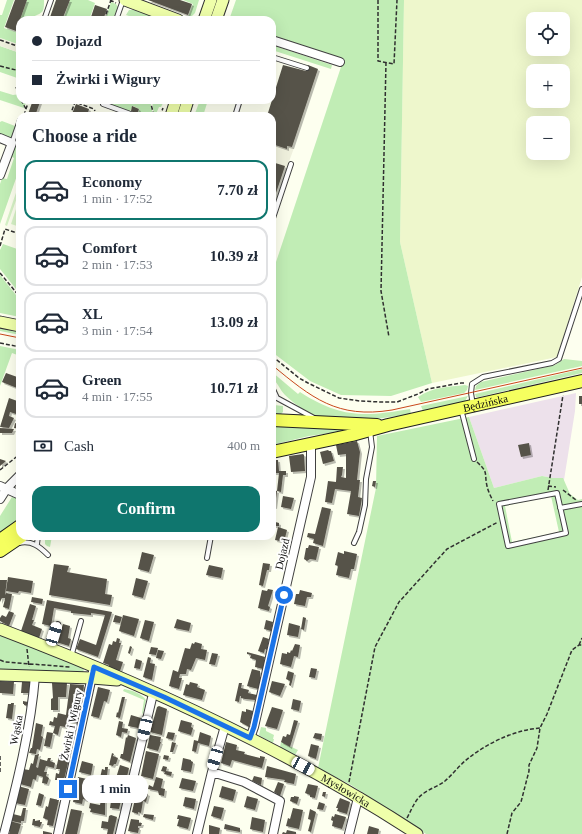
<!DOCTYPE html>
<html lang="en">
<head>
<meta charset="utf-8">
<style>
	:root { --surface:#fff; --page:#f2f2f3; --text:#1f2937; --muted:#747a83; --line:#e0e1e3; --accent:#0f766e }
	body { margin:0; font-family:Georgia,serif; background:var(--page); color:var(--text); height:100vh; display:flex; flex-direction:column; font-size:15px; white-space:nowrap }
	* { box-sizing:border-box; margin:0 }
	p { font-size:13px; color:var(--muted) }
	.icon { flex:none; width:22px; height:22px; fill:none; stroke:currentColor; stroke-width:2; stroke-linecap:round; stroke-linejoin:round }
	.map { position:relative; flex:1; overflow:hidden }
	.side { position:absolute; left:16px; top:112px; width:260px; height:428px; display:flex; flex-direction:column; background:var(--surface); border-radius:12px; box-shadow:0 4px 16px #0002 }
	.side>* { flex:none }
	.top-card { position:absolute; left:16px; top:16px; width:260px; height:88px; border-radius:12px; box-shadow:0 4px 16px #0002; display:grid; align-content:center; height:88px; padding:0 16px; background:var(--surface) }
	.buttons { position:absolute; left:526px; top:12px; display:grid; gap:8px }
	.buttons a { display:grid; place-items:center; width:44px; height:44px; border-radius:8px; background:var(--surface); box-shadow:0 4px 16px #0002; font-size:20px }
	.end { position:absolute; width:18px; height:18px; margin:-9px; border:5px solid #1a73e8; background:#fff; box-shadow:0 0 0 2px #fff }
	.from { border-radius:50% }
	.bubble { position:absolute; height:28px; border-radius:12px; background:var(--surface); box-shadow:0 4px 16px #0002; font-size:13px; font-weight:700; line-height:28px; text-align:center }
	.car { position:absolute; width:12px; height:24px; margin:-12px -6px; border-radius:5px; box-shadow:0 0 3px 1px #0007; background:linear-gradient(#fff 24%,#345 0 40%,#fff 0 76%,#345 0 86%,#fff 0) }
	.top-card b { display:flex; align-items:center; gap:14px; height:38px; font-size:15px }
	.top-card b+b { border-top:1px solid var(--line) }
	.top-card i { width:10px; height:10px; background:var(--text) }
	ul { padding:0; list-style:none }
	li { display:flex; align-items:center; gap:12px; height:60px; margin:0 8px 6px; padding:0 8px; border:2px solid var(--line); border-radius:12px }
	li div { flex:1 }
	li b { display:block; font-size:15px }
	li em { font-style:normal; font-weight:700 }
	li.selected { border-color:var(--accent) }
	li>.icon { width:36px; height:36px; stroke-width:1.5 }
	h2 { padding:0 16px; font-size:18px; line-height:48px }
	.pay { display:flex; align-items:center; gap:10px; height:44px; padding:0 16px; font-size:15px }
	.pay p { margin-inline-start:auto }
	.action { display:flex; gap:8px; margin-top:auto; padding:8px 16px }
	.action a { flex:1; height:46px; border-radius:12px; background:var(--accent); color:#fff; font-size:16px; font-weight:700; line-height:46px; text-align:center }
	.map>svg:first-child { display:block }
	.industrial { fill:#ede1eb }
	.farmland { fill:#eef7cc; fill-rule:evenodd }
	.green { fill:#c1edb5; fill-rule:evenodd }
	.pitch { fill:#d7f3c7 }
	.plaza { fill:#eff0dd }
	.building { fill:#575349; filter:url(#shadow) }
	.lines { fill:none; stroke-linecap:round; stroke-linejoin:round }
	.lane-casing { stroke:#414141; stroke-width:6 }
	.street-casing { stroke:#414141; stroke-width:10 }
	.secondary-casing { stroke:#303030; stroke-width:13 }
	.primary-casing { stroke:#1f1f1f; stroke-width:14 }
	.path { stroke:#303030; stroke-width:1.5; stroke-dasharray:4 2; stroke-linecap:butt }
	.lane { stroke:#fff; stroke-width:4 }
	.street { stroke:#fff; stroke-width:8 }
	.secondary { stroke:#efffaa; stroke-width:11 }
	.primary { stroke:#f5ff5f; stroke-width:12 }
	.tram { stroke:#c9471b; stroke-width:1 }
	.route { stroke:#1a73e8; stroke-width:5 }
	.labels { text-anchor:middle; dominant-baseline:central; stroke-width:4; stroke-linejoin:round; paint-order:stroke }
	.street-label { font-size:11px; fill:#0e0e0e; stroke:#fff }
</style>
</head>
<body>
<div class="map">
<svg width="582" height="834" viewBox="0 0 582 834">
	<defs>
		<filter id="shadow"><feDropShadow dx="2" dy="2" stdDeviation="0" flood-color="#0004"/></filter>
	</defs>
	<rect width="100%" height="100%" fill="#fdffef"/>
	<path class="industrial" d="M576,393L575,411L564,480L542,476L494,488L469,417Z"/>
	<path class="farmland" d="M404,0H582V277L557,357L432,383L400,242ZM533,19H563V49H533ZM533,71H563V101H533ZM533,123H563V153H533Z"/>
	<path class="green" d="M7,0H14L4,28L16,32L20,21V45L0,38V15H2Z
		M27,0H44C44,12 44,12 33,17L32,20H20Z
		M70,0H88L95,3L89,20H63Z
		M183,0H199L195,13L190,18L188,17L193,4Z
		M236,0H404L400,242L432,383L391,396L341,395L310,381L272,352V274L341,67L344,61L272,35V20H229Z
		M111,2L116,4L118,7L113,19L106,17Z
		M129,10H134L154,17L153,20H141L126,15Z
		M272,45L332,65L331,69L275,51L272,50Z
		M0,46L20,53V79L0,72Z
		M0,91L13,95L20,94V100H27L24,108L0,100Z
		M90,100H150L153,116H143L138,114L139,109L133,106L130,111L102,102L100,103Z
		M152,100L163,103L161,107H159L156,114L158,116H154Z
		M200,100H208L203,116H194Z
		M2,121L15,126L11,139L0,135V122Z
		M20,142V167L0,224V184L2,178L7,179L14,158L10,156L14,145L18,147Z
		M3,244L20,250V294L0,269V250Z
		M0,275L20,300V317L0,313Z
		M0,326L20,330V335L0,331Z
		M0,346L20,350V356L12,353L0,386Z
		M564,359L582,361V366L475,390L476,386L481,382L555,365Z
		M582,369V373L479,397H476L475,394Z
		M272,372L298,394L300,392C340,418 364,417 410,409L411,414C380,419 330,427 302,409C297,405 290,400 285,395C280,390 278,383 272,378Z
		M465,385L468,386L467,390L464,393L421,402L418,397C432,387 449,387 465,385Z
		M468,396L465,401L423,411L421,406Z
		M274,405L283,406V412L281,414L272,413V410H274Z
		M469,417L494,488L542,476L553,478H563L570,494L578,500L582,499V834H426L351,785L318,768L376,488L377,436ZM551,496L559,532L512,542L505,506Z
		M272,425L360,429L309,436L272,445Z
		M12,497L20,499V521L0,535V516Z
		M45,536H52L50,547L47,546L45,544Z
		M0,633L84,668L83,674L0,671Z
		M124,689C131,690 141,693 146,700L143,714L142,713L144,700L123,691Z
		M261,727L266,728V731L274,735L273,739H274L273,743L260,736L259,735Z
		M281,742L298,750L295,755L280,747Z"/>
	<path class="pitch" d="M20,181V189L7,226L5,225Z
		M20,197V227L11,224Z"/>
	<path class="plaza" d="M0,38L20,45V53L0,46Z
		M272,144L287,148V146L294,148L287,167L272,162Z"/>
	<path class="building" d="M15,0H27L16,31L5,27Z
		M56,0H70L62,20H49Z
		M148,0H180L192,4L188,15Z
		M95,5L107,9L103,20H90Z
		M129,16L138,20H127Z
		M283,65L306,71L308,65L318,69L292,147L287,146V149L272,144V116H267Z
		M33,100L40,102L35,116L28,114Z
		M76,104L89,109L87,116H71Z
		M132,106L139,109L137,114L131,111Z
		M272,162L285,166L272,205Z
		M6,373L20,378L17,388L2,382Z
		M579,396H582V404H579Z
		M9,398L20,402L18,408L20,409L19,413L16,412V414L10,412L9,416L14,418L9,428L0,427Z
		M15,423L20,425V429L14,428Z
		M0,428L14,429L12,433H0Z
		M357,441L360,452L357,480H360L358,497L362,498L359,516L347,514L351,491L335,489L332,503L325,502L328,481L336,482L337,467H343L342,475L341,477L346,478V454L338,455L336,445Z
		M529,443L531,455L521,457L518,445Z
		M328,450L329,451H331L334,461L323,464L320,452Z
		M303,454L304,455L305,471L291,472L289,456Z
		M0,459L6,461L0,466Z
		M272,460H278L279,471H286V475H283L281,492L277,491L279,473H272Z
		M373,481H376L375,487L372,486Z
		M273,490L277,491L275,507L272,506Z
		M283,496L294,498L291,509L281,507Z
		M322,507L331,509L323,546L313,543L314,539L307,537L308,533L315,534Z
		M272,521L279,523V526H272Z
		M278,527L287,530L284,542L275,540Z
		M309,545L319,547L316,560L310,559L307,561L304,559L306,548H308Z
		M344,551L357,554L354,569H351L349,578L336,575L338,566L335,565L338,552L344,554Z
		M142,552L154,555L149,572L138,569Z
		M263,563L270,564L269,570H267L263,586L259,585Z
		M54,564L69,566L67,572L107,579L105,594L112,595L110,605L49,595Z
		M209,565L223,568L221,578L206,575Z
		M8,577L33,581L31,593L19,591L18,593L6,591Z
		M136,578L148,581L143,598L132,595Z
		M0,580H7L5,595L6,593L12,594L9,609L3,607L5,599V598H2L0,602Z
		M268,589L273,590L268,606L270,607L269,611L258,608L262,590L267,591Z
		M300,590L312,593L311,597H307L305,606L294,604L296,594H299Z
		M32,597L43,599L42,604L31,602Z
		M47,600L112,612L98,657L76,649L80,639L96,645L105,615L91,613V615L71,613V611L54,608L51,626L42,624Z
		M30,604L36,606L32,620H34L32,625L42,629L39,638L21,631Z
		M9,611L14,613L9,626L0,621V618L2,615L6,617Z
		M115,615L122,617L120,623L113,622Z
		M123,615L139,619L134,636L119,631Z
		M303,617L306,618L304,630L301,629Z
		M177,619L191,623L189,631L174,628Z
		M145,620L154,622L149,641L140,638Z
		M266,620L273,622L271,631L264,629Z
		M289,623L300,626L298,637L287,635Z
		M63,624L70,626L68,638L71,639L69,646L56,642L59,634H60Z
		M263,637L269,639L267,650L265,649L264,653L258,651Z
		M117,638L120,639L119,643H121L116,660L123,662L120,671L108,668L109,665L103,663L109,644L112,645L113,641L116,642Z
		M195,642L202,644L201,649L207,650L205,660L196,658L191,670L187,669L186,674H180L179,678H182L179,689L169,686L173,670L178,672L185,648L190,649L192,643L194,644Z
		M295,644L300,645L298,657L294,656L291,667L280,664L282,653L287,654V652L290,653L291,650L292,651Z
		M130,646L132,647L130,654L128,653Z
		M151,647L158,648L156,655L149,654Z
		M158,650L164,651L161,659L156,658Z
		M247,652L265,657L263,669L255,667L256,660L250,658L251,655L247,654Z
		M212,653L218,654L215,665L209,664Z
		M148,657L151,658L150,663L155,664L152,680L143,677Z
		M136,659L142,661L140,669L134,668Z
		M311,668L317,669L315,678L309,677Z
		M252,669L260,671V677H261L258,689L247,686Z
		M288,671L294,673L291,686L289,685L290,681L286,679Z
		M0,681L14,682L13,694L0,693Z
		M272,681L285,684L280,696L269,692Z
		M22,682H33L31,693H21Z
		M190,682L198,684L197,687L205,690L202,700L183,695L186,684L189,685Z
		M52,683H67L66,697H58V710H51V699L53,698Z
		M239,683H242L241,688L249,690L248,693L257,695L255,700L245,699L246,694L245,699L241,698V696H240L239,702L235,701Z
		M70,684L84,685L83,694L75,696V694H73V702H74L73,711L79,712L77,723L67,721L65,727L60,726L58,735L53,733L55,726L49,725L50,721L53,722L54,717L57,718L58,713L66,715Z
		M98,687L110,690L107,702L104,701L99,718L91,716Z
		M122,697H125L120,718L116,717L117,712L118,713Z
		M293,699L301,701L299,711L291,709Z
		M23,701L28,702V706L24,705V704H23Z
		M11,703H14L12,719L6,718L8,704H11Z
		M159,706L167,709L162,735L150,732L157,707Z
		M272,707L283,710L277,729L265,726Z
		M246,709L253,711L249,727L240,722L242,711L246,712Z
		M131,715L141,718L138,728L128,726Z
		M181,720L192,723L191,727L193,728L191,735L178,731Z
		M294,720L298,721L290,747L281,742L283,736L286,737L287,734L290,735Z
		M119,721L123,722L122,728L128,729L127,733L122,732L121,737L116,735Z
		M36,723L43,725L41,736L43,737L40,750L37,749L36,754L29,753L31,748H32Z
		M47,732L53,733L50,747L44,746Z
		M168,732L175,733L173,740L166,738Z
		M200,732L211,736L209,746L198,743L196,752L192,751L194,740L198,741Z
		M315,733L322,734L321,740L313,738Z
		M128,735L136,738L130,762L120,758L121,754H123L126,737L127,738Z
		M150,735L161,737L160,742H161L158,751L147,748Z
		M172,742L176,743L173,752H170Z
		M226,742L237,745L236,750L245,752L244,754L260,758V756L265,757L262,768L232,760L230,766L221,763Z
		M311,744L319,746L316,759L308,756Z
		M146,751L159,754L153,779L141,776Z
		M112,753L114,754L113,756L118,758L116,764H114L113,766L109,765Z
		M38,754H39L36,767L38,768L40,759L47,761L48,758H51L50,761L55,763L54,768L46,766L44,772H47L46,776L49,778L47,784L42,783L43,777L37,775L36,780L33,779L31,787L20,784L23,769L29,770L31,763L33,764L35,755H37Z
		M164,755L169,756L168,760L163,759Z
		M59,756L69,759L63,784L57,783V780H55L56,773L59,774L60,769H56Z
		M183,758L191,760V761L193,762L191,772L181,770Z
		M82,761L93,764L91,775L79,772Z
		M120,765L129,768L126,781L116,778Z
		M163,766L167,767L166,771L172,772L171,776L164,774L165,772L161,771Z
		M267,766L296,774L294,784L284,782L285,780L265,777Z
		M105,767H108L107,776L112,778L110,784H108L106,786L97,784L99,779L106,781V779L100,778L102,769L105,770Z
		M254,776L262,778L261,785L252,781Z
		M78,777L87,779V782H88L86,800L83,799L82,804L73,802Z
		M156,777L163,779L161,788L165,789L164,796L159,795L158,791L148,789L149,785L153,787Z
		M182,778L196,781L193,791L179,788Z
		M116,782L125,784L119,809L110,808L111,801L110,800L113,786L115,787Z
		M278,782L284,784L280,796L274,792Z
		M308,784L318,786L315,798L310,797V795L305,793Z
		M18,786L29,789L25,805L15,803Z
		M138,786L145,787L143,792L148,794L146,802L143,801L141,813L138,812V814L132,812Z
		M222,786L236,790L233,801L219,797Z
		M323,792H326L325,797L322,796Z
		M39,793L44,795L41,806L36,805Z
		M247,796L258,799L255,810L244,807Z
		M294,796L299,797L297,804L290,801L291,797H294Z
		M185,797L196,799L194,809L183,806Z
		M50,798L59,800L53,826L47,825L48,820L43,818L46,806L48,807Z
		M340,798L350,802L347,814L337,811L338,808H336Z
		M101,800L105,801V815L90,812L91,809L89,808L90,803L100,805Z
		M319,802L325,804L323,810L317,809Z
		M214,806L224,808L221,819L211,816Z
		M23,808H26L24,821H21V823L11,821L13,814L21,816Z
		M293,808L303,810L299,829L286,826L288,818L290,819Z
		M71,809L82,811L77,834H65Z
		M310,809L316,812L311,832L308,831L311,820L308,819Z
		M144,814L154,815L153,820L143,817Z
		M335,814L346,817L342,829L332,826L333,821L331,820L332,816L334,817Z
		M111,815L117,817L114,830L113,834H107L108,829L101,828L102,821L108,822L109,816Z
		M178,815L191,818L188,829L177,826L179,819H177Z
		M252,817L265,820L263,832L250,829Z
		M33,819H35V821L40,820V822H42L40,827L32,825Z
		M131,819L139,820V823H142L141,826H138V828H139L138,833L128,831Z
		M10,821L21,824L18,834H9L10,831H8Z
		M225,824L240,828V832L224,829Z
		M209,825L220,828L219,834H209Z
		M369,826L379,829L378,834H367Z
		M287,830L296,832V834H282L283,832L286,833Z
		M43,831L52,833V834H43Z"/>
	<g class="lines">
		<g class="lane-casing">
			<path id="lane" d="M44,20L51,0
				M116,20L123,0
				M272,57L307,68
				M103,104L136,116
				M235,116L240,100
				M12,143L20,120
				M272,221L291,164
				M272,387L277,398L314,418
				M473,405L471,393L472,384L483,377L552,363L559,359L582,289
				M461,409L474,459
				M557,493L566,533L508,546L499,504Z
				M560,508L582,504
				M19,543C32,540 40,547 48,555
				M354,543L359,532L365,505L366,479L372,447L370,431
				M37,544L38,536
				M207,558L211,536
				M50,648L58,624
				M71,657L81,621"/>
		</g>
		<g class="street-casing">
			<path id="street" d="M272,40L340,62
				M0,138L12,143L0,175
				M0,486L20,495
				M0,499L7,488L20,475
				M250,738L254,727L311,477V443
				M212,772L244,782L280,801L273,834
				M4,834C17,784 31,728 35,676
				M58,834L94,667
				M120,834L152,698L155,693
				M197,834L212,772L225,726
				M349,834L357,802L360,797"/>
		</g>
		<g class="secondary-casing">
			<g id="secondary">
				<path d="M125,0L178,20"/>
				<path d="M204,20L211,0"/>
				<path d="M216,20L223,0"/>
				<path d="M171,116L176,100"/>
				<path d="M183,116L188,100"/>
				<path d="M0,322L20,326"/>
				<path id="s1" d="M0,629C145,684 287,749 417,834"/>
				<path d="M0,675L92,678L117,680"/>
			</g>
		</g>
		<g class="primary-casing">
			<g id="primary">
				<path d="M272,420L377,425"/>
				<path id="s2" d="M272,452L352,435L388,425L582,381"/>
				<path d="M0,540L20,526"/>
				<path d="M0,551L22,536"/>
			</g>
		</g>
		<path class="path" d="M110,0L116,3
			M378,0V61L394,64L397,0
			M187,18L192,20
			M104,20L111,0
			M0,40L20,47
			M386,62L381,291L389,337
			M0,66L20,71
			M16,87L20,98
			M21,100L26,109
			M150,100L154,116
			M24,115L29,100
			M70,116L75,102L94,109L95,111
			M160,116L163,108
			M0,246L5,229L20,234
			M0,273L20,297
			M0,343L20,347
			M272,356L299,378L308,383L339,398L360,401L381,402H397L418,394L428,389L461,383H466
			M477,462C489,473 484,473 487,486C488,491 491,497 493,501
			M0,470L20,454
			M548,486L556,487
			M548,490L563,395
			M563,490L576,500
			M579,645L582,638
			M27,649L29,667
			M0,660L5,662L70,667
			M0,772V756
			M349,782L375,647L399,602L447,549L498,522
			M407,818C412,809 415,799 424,793C431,788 439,786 445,781C452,775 458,767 465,761C485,744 514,730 540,728
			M507,834L512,813L521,802L529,771V765L537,748L540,728L547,714L572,650L579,645H582"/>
		<use href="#lane" class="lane"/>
		<use href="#street" class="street"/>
		<use href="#secondary" class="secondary"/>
		<use href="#primary" class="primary"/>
		<path class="tram" d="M0,334L20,338
			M272,365C312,398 337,419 392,410L582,368"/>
	</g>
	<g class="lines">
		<path class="route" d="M68,789L94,667L164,697L250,738L254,727L284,595"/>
	</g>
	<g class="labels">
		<g class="street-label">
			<text stroke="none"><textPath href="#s2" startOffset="219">Będzińska</textPath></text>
			<text transform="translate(282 554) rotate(-77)">Dojazd</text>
			<text transform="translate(71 725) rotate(-78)">Żwirki i Wigury</text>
			<text transform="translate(16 730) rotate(-79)">Wąska</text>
			<text stroke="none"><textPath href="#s1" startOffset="382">Mysłowicka</textPath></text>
		</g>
	</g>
</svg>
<div class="buttons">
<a><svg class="icon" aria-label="locate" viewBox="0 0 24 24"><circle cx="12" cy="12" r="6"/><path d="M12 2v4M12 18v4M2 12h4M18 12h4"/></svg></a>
<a>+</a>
<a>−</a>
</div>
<i class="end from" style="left:284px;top:595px"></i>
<i class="end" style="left:68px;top:789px"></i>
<div class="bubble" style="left:82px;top:775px;width:66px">1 min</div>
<i class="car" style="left:54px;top:634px;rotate:17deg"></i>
<i class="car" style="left:145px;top:728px;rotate:193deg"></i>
<i class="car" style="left:215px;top:758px;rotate:196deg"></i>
<i class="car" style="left:303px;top:766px;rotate:118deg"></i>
<div class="top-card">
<b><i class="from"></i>Dojazd</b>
<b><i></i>Żwirki i Wigury</b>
</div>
<section class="side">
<h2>Choose a ride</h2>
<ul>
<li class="selected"><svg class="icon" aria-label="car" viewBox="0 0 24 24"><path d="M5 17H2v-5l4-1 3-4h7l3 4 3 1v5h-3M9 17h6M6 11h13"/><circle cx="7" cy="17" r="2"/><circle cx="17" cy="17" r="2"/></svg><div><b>Economy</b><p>1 min · 17:52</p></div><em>7.70 zł</em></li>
<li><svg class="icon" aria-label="car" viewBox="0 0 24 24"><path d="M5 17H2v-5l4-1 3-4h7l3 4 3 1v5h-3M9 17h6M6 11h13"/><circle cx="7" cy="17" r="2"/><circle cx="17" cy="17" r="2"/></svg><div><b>Comfort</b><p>2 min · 17:53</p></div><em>10.39 zł</em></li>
<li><svg class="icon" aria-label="car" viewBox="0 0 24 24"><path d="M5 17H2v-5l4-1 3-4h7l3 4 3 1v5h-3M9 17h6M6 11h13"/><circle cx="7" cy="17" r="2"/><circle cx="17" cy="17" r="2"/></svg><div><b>XL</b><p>3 min · 17:54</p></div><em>13.09 zł</em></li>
<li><svg class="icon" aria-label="car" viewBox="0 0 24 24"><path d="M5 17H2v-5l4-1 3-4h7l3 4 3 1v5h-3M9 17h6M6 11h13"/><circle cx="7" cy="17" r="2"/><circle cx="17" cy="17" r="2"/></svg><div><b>Green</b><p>4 min · 17:55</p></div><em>10.71 zł</em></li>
</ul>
<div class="pay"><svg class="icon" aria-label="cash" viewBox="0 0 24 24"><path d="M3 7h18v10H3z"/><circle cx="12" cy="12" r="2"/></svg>Cash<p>400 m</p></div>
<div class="action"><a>Confirm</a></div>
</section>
</div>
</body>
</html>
